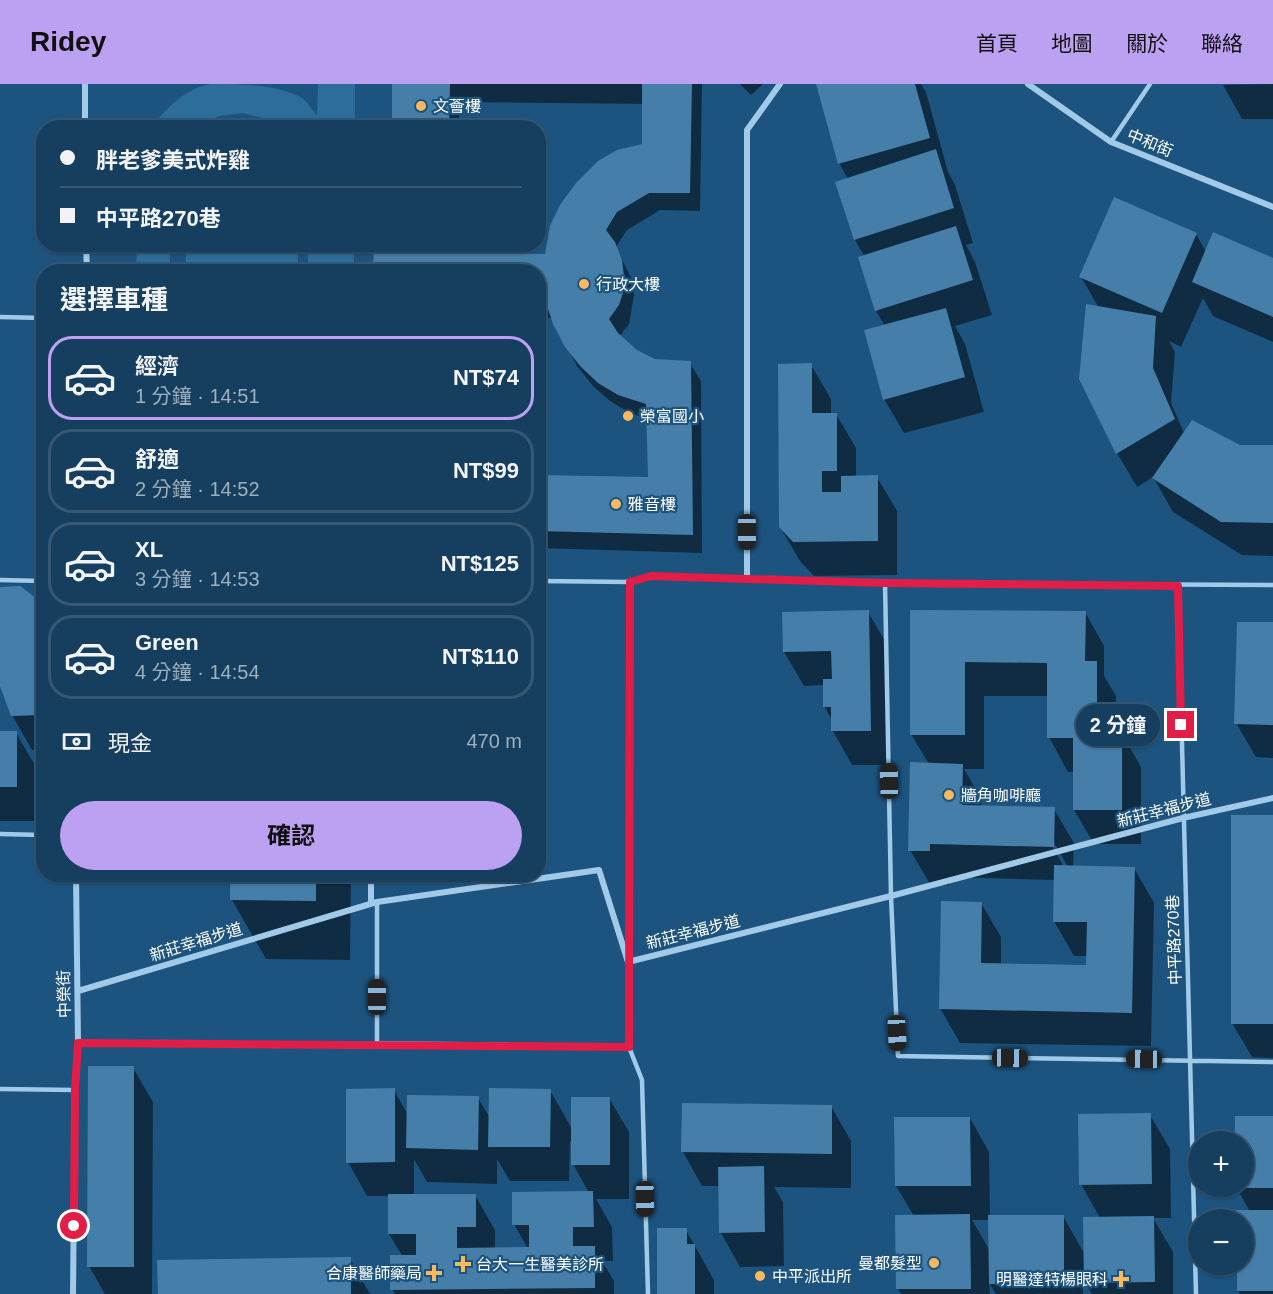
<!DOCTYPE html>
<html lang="zh-TW">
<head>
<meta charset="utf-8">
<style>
	:root { --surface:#163f5f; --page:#1f4665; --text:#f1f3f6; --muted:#9eafbd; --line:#355874; --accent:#bca0f2 }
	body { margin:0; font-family:Arial,"Noto Sans TC",sans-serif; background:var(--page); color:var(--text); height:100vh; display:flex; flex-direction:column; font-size:22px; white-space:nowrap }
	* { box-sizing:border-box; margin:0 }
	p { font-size:20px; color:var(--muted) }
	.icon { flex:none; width:33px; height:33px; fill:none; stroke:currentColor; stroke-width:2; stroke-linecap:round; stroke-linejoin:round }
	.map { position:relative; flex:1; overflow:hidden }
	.panel { position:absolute; left:36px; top:180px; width:510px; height:618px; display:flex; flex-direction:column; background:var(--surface); border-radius:24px; box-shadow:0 2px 4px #0004,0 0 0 2px var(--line) }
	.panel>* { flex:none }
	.banner { position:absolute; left:36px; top:36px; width:510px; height:132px; border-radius:24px; box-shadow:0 2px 4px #0004,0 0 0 2px var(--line); display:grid; align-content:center; height:132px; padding:0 24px; background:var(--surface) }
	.buttons { position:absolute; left:1188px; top:1047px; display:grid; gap:12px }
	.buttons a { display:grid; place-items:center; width:66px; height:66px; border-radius:50%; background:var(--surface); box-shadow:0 2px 4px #0004,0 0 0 2px var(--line); font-size:30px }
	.end { position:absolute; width:27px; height:27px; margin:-14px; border:8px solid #e11d48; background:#fff; box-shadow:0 0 0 3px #fff }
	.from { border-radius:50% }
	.bubble { position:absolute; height:42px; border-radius:21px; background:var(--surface); box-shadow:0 2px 4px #0004,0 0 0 2px var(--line); font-size:20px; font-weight:700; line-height:42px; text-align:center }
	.car { position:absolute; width:18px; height:36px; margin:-18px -9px; border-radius:8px; box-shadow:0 0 4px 2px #0007; background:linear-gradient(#222 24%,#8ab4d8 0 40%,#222 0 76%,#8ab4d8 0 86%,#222 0) }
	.banner b { display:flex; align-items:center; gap:21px; height:57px; font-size:22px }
	.banner b+b { border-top:2px solid var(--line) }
	.banner i { width:15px; height:15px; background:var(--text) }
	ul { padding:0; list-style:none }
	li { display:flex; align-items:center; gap:18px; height:84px; margin:0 12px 9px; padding:0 12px; border:3px solid var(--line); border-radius:24px }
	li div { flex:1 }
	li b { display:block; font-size:22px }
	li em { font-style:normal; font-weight:700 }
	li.selected { border-color:var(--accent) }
	li>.icon { width:54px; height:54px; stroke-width:1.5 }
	h2 { padding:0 24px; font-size:27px; line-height:72px }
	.pay { display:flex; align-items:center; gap:15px; height:66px; padding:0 24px; font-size:22px }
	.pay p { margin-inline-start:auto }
	.button { display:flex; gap:12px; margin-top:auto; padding:12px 24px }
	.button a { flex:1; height:69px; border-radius:36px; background:var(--accent); color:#111; font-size:24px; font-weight:700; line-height:69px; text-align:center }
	header { display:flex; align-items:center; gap:36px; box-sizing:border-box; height:84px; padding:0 30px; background:var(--accent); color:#111 }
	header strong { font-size:28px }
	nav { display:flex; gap:33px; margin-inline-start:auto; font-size:21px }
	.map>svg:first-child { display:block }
	.pitch { fill:#2d6d9c }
	.shadow { fill:#0007; fill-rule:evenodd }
	.building { fill:#457fa9 }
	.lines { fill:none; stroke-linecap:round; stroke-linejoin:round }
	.lane { stroke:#a1cae8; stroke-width:4.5 }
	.street { stroke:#a1cae8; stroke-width:6 }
	.route { stroke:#e11d48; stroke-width:8 }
	.poi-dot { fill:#f8b95f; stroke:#1d547f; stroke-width:2 }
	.labels { text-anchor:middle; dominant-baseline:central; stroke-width:4.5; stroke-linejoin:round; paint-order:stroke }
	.poi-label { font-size:16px; fill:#fff; stroke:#1d547f; text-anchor:start }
	.street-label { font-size:16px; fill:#fff; stroke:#1d547f }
</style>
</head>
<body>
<header>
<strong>Ridey</strong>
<nav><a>首頁</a><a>地圖</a><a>關於</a><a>聯絡</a></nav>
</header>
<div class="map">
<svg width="1273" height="1210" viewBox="0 0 1273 1210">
	<rect width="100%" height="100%" fill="#1d547f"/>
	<path class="pitch" d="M211,0C242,0 276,0 302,14C308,19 312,26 317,32L318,0H355V43H280L267,35L243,29L219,32L197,43H152C166,24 186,4 211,0Z
		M137,161H170V187H136Z
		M186,161H298V187H186Z
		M308,161H354V187H308Z"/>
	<path class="shadow" d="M393,0H702L700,127L660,126L627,146L616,163L632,196L634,211L629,240L619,253L636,268L654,277L690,279L701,297L702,469L538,464V392L650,394L648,335L630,329L610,317L593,302L577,282L552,234H538V188L375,160H458L457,171L547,172L644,62V20L459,18V44H393Z
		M740,0H763L751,11Z
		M817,0H921L926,8L948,88L955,101L973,159L966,161L975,178L992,231L955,242L965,260L984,328L904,349L884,315L885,242L876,227L860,174L864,172L855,156L837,99L848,95L839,79Z
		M1273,0V35H1242L1223,1Z
		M1196,150L1206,168L1273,176V258L1213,232L1203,214L1181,263L1169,257L1175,268L1171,319L1184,349L1240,363H1273V472L1242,471L1173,428L1153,393L1137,403L1117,369L1099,224L1081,193Z
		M811,281L831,315V330H836L856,364V393H877L897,427V491L814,492L800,477L780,443Z
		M0,504L44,522V666H32L12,631L0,598Z
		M868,528L888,562L890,681H852L833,647L832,636L824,622V601L804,602L784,568Z
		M911,528H1085L1104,562V592L1116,612V648H1121L1141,683V760H1094L1074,726V688H1068L1049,653L1048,612H984V685H964L982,715L981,723L1054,725L1074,759L1073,783L1134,784L1154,819L1151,962L960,959L940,924L981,819L1001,853V881L1087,883V872H1074L1054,837L1055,796L949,793V801L930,800L910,766L929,680L911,650ZM1052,755L1068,783H1064L1049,757Z
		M1273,540V674L1256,673L1236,639Z
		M0,649H16L36,683V737H0Z
		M1273,732V974L1252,973L1232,939Z
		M232,790H351L350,876L266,875L232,816Z
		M133,984L153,1018L152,1210H105L89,1182Z
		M394,1006L408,1031L478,1014L490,1034L550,1006L572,1045L609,1014L629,1048V1115H596L612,1143L613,1177H602L614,1197V1210H395L392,1205L403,1173L389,1150V1112H367L348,1078ZM570,1057H573V1080L589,1109L514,1140L528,1165H495V1146L475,1111L414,1112V1075L427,1098L497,1100V1075L510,1097H569Z
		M831,1022L851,1057V1104L774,1103L783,1118L784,1182L740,1183L721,1149L720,1102H702L683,1068Z
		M1150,1031L1170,1065L1171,1134H1153L1173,1168V1210H1092L1083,1195V1210H996L989,1199L990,1210H901L898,1205L897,1133L914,1132L896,1102V1035L970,1034L989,1068L990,1133L1063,1132L1085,1171L1100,1134L1081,1100ZM972,1136H990V1167Z
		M1273,1034V1210H1240L1238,1207L1244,1180V1136L1250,1128L1237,1104L1244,1102V1058Z
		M686,1146L714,1196V1210H658Z
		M350,1175L370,1210H159Z"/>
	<path class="building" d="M392,0H450L449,44H392Z
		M642,0H692L690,109H649L617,128L606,146L615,158L622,176L624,192L623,209L619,221L609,235L618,249L637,266L655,275L691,277L693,451L538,447V391L648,393L646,320L618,311L598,299L581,283L565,263L553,240L545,216H538V188H373L374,160H448V169L545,170L550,142L560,121L576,99L598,77L617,66L642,60Z
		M816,0H915L930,54L838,80Z
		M936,65L954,124L854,156L835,98Z
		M1114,113L1197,149L1162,229L1079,193Z
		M956,142L973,196L875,227L858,173Z
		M1213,148L1273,174V233L1192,198Z
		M1086,220L1156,232L1153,284L1175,335L1116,370L1079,295Z
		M946,224L965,293L883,316L864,246Z
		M812,279V329H837V387H822V408H841V392L878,391V457L793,458L779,443L778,280Z
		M1192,336L1240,361H1273V439L1221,438L1152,394Z
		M20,502L44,520V631L11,632L0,602V503Z
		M869,526L871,647H831V623H823V595H832L831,567L783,568L782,528Z
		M910,526L1086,527L1085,577H1097V647H1122V726H1073V654H1047V579L965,578V651H910Z
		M1237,538H1273V641L1234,640Z
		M0,647H17V703H0Z
		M910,678L963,680L962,721L1055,723L1054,763L930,760V767H908Z
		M1231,731H1273V940H1231Z
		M1054,781L1135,783L1132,929L939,925L941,817L982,818L981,879L1086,881L1087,838H1053Z
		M230,790H316V817L230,816Z
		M88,982H134V1183H87Z
		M395,1004V1078L346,1079V1005Z
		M489,1004L551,1005L550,1063H488Z
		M407,1011L479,1012L478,1066L406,1064Z
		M571,1013H610V1081H571Z
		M682,1019L832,1021V1070L681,1068Z
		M1151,1029L1152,1100L1079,1101L1078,1030Z
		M1235,1032H1273V1104H1244V1058H1235Z
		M894,1033H970L971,1102H895Z
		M764,1082L765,1148L719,1149L718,1083Z
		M593,1107L594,1143H573V1162H595V1204L390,1206V1171H416V1150H388V1110H476V1143H457V1164L529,1163V1141H512V1108Z
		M1236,1126H1273V1207H1237V1180H1244V1136H1236Z
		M970,1130L971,1205H896L895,1131Z
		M988,1131H1064V1200H989Z
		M1154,1132L1155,1198L1084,1199L1083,1133Z
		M657,1144H687V1160H695V1210H657Z
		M351,1173V1210H158L157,1176Z"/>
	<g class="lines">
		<path class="lane" d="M1111,58L1150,0
			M0,233L44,234
			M0,496L44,497
			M538,497L630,498L651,492L885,499L1273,501
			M630,498L629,963L642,996L648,1210
			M885,499L891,812L898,972L1273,978
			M1178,502L1196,1210
			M0,750L44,751
			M78,959L377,960V818
			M0,1005L75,1006"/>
		<path class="street" d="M85,0V44
			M1028,0L1111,58L1273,123
			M86,160L87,188
			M747,495V46L780,0
			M371,819V790
			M78,907L377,818L599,786L628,878L891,812L1183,734L1273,714
			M377,960L629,963
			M73,1210L75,1006L78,959L76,790"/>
	</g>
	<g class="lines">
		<path class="route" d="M74,1142L75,1006L78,959L629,963L630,498L651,492L885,499L1178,502L1181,641"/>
	</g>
	<g class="poi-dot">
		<circle cx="421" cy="22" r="6"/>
		<circle cx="584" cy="200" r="6"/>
		<circle cx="628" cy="332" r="6"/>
		<circle cx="616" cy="420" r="6"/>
		<circle cx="949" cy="711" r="6"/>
		<circle cx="934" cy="1179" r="6"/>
		<path d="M460 1171h6v6h6v6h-6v6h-6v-6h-6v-6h6z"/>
		<path d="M431 1180h6v6h6v6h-6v6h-6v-6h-6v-6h6z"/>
		<circle cx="760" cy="1192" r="6"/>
		<path d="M1118 1186h6v6h6v6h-6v6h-6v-6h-6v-6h6z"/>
	</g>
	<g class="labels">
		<g class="poi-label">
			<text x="433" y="22">文薈樓</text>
			<text x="596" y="200">行政大樓</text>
			<text x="640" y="332">榮富國小</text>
			<text x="628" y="420">雅音樓</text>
			<text x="961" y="711">牆角咖啡廳</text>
			<text x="922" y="1179" text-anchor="end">曼都髮型</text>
			<text x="476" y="1180">台大一生醫美診所</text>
			<text x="422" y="1189" text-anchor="end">合康醫師藥局</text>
			<text x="772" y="1192">中平派出所</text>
			<text x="1108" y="1195" text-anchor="end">明醫達特楊眼科</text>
		</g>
		<g class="street-label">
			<text transform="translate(1150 59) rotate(22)">中和街</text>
			<text transform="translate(1164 726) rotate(-14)">新莊幸福步道</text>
			<text transform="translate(693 848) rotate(-14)">新莊幸福步道</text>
			<text transform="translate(1174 856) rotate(-92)">中平路270巷</text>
			<text transform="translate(196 858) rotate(-17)">新莊幸福步道</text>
			<text transform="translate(64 910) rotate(-91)">中榮街</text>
		</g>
	</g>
</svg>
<div class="buttons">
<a>+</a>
<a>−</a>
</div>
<i class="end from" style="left:74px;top:1142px"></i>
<i class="end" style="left:1181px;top:641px"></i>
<div class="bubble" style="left:1076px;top:620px;width:84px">2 分鐘</div>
<i class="car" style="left:747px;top:448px;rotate:180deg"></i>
<i class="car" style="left:889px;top:697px;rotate:359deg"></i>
<i class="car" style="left:377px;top:913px;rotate:0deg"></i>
<i class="car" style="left:897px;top:949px;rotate:177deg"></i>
<i class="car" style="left:1010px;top:974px;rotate:91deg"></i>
<i class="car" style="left:1144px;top:975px;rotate:271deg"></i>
<i class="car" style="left:645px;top:1115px;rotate:179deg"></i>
<div class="banner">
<b><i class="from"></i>胖老爹美式炸雞</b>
<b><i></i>中平路270巷</b>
</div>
<section class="panel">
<h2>選擇車種</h2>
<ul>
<li class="selected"><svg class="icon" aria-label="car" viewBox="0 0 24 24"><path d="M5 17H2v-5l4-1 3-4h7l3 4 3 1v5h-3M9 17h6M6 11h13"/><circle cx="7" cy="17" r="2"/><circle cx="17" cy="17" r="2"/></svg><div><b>經濟</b><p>1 分鐘 · 14:51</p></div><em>NT$74</em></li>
<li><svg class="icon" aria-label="car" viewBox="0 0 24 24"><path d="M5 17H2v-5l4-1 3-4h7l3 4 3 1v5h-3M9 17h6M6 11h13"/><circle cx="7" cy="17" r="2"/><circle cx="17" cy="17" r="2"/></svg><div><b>舒適</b><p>2 分鐘 · 14:52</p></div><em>NT$99</em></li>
<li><svg class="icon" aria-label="car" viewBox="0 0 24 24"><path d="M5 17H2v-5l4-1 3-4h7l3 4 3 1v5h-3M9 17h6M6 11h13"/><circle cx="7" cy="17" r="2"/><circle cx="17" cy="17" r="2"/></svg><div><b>XL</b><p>3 分鐘 · 14:53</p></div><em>NT$125</em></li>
<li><svg class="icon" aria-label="car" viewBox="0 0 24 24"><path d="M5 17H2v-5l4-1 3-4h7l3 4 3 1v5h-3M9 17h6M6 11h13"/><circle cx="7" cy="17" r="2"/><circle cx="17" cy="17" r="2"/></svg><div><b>Green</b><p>4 分鐘 · 14:54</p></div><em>NT$110</em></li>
</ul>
<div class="pay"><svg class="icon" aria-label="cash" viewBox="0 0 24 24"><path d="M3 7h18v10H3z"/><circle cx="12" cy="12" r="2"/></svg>現金<p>470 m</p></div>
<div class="button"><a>確認</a></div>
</section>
</div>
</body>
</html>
